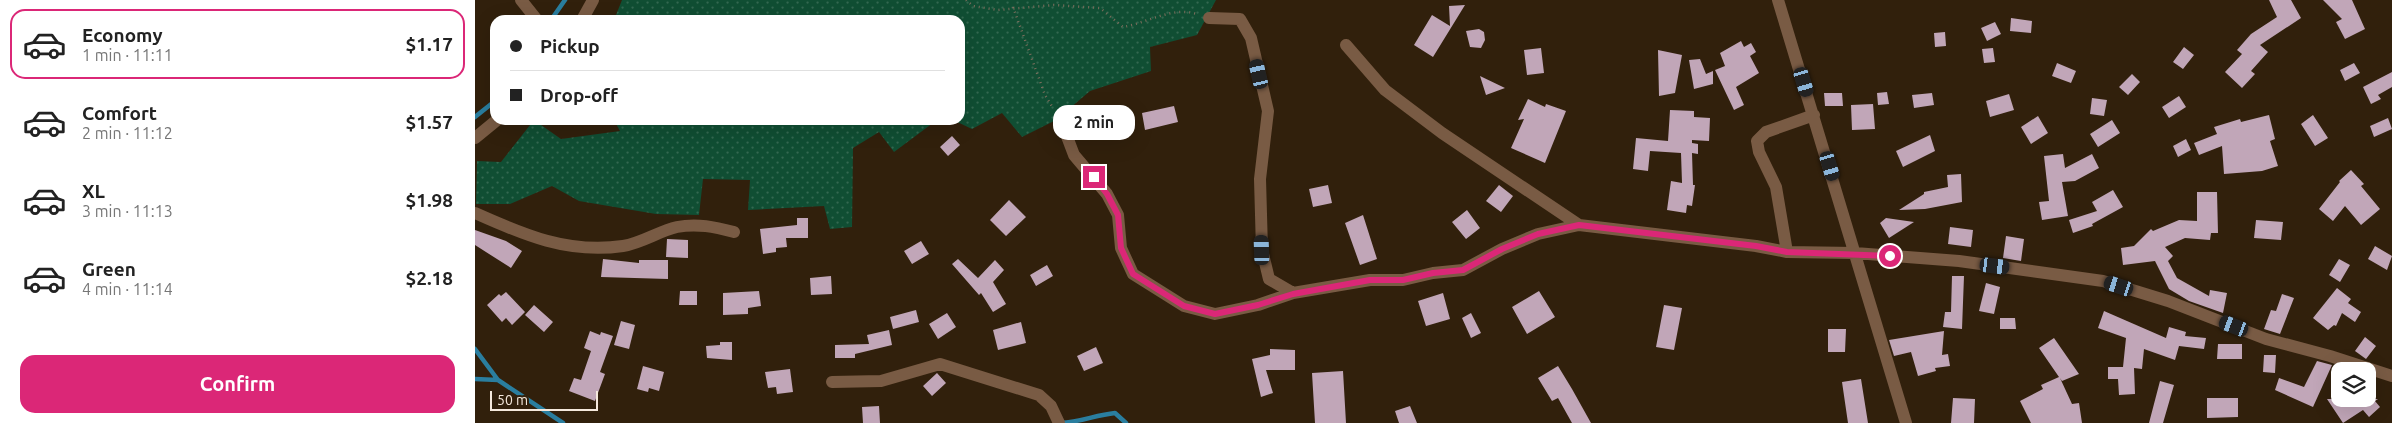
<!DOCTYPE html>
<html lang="en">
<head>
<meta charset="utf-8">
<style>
	:root { --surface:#fff; --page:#f6f6f6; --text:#222; --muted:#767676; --line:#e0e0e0; --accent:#db2777 }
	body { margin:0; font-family:Ubuntu,sans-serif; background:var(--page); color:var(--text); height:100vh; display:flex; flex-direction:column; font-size:19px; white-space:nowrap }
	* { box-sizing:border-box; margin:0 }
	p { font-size:16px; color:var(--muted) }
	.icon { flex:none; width:28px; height:28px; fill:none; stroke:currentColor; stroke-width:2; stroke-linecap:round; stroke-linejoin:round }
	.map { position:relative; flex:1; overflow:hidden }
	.drawer { display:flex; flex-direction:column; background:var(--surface); width:475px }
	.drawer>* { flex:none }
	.hud { position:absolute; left:15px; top:15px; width:475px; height:110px; border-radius:15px; box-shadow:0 5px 20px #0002; display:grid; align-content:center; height:110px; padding:0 20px; background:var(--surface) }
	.buttons { position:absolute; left:1856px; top:362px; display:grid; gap:10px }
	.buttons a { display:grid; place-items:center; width:45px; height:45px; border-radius:10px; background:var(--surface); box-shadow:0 5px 20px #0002; font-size:25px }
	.scale { position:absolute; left:15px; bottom:12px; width:108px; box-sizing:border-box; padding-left:5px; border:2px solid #f5e9dd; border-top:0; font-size:14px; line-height:18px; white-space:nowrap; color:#f5e9dd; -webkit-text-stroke:4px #31200c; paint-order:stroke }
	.end { position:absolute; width:22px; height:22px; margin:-11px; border:6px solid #db2777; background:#fff; box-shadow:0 0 0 2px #fff }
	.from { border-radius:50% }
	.bubble { position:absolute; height:35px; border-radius:15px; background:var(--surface); box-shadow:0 5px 20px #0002; font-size:16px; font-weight:600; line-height:35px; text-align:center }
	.car { position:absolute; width:15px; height:30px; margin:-15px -8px; border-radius:6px; box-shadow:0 0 4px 1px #0007; background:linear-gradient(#222 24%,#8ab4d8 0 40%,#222 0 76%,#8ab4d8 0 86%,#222 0) }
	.hud b { display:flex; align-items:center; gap:18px; height:48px; font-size:19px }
	.hud b+b { border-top:1px solid var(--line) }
	.hud i { width:12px; height:12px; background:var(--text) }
	ul { padding:9px 0 0; list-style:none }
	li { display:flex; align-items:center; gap:15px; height:70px; margin:0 10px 8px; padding:0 10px; border:2px solid transparent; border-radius:15px }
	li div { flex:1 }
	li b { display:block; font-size:19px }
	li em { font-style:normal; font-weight:600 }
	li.active { border-color:var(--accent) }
	li>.icon { width:45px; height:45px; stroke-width:1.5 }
	.cta { display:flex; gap:10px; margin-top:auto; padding:10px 20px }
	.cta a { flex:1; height:58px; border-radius:15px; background:var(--accent); color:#fff; font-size:20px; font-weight:600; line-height:58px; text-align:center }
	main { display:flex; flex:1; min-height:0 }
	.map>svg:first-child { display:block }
	.grass { fill:url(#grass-dots) }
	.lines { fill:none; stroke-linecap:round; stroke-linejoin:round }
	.stream { stroke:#2a7e9f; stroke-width:4.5 }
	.building { fill:#c1a6b8 }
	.path { stroke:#7e6f5e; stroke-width:2.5; stroke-dasharray:1 4; stroke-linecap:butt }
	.minor { stroke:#795b44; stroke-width:12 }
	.route { stroke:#db2777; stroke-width:6 }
</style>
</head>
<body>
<main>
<section class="drawer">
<ul>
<li class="active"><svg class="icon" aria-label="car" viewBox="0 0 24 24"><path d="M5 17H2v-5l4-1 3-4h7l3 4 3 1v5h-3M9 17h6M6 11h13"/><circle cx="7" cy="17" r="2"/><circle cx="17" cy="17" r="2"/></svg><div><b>Economy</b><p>1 min · 11:11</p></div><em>$1.17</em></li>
<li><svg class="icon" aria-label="car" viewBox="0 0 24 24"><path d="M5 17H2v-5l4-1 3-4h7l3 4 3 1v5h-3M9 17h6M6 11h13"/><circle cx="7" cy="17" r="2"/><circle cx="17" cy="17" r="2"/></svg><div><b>Comfort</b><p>2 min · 11:12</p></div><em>$1.57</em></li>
<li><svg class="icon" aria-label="car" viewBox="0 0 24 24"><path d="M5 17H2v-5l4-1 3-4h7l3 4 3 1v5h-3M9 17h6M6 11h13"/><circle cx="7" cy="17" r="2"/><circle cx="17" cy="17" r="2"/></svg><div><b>XL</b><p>3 min · 11:13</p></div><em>$1.98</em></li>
<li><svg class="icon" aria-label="car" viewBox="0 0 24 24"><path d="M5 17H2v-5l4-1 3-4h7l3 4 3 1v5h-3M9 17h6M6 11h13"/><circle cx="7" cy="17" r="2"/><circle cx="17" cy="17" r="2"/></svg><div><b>Green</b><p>4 min · 11:14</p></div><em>$2.18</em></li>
</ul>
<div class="cta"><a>Confirm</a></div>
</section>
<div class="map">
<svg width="1917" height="423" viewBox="0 0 1917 423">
	<defs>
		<pattern id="grass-dots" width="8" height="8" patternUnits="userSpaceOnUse" patternTransform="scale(1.25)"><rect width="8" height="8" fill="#104e33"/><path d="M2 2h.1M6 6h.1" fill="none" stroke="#336850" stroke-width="1.8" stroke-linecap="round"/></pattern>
	</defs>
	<rect width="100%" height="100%" fill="#31200c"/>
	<path class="grass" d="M147,0H741L722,35L675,47L676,71L615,91L581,120L547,137L527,113L497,129L478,120H485V20H139Z
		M59,120L86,139L145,131L139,120H462L419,152L404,132L378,148L377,227L355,229L349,206L273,210L275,180L228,179L224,215L181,214L104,201L77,186L35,204H1L2,161L26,162Z"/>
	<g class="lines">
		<path class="stream" d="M76,20L90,0
			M0,117L20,101
			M0,349L23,380
			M0,379L23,380L88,423
			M586,423C605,422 621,415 640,413L651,423"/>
	</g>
	<path class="building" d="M1794,0H1816L1826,18L1785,45L1793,52L1776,71L1780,74L1767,88L1750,72L1767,54L1762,50L1776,34L1802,17Z
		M1848,0H1877L1890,29L1870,39L1861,22L1867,19Z
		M990,5L958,57L939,45L957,15L975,26L974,6Z
		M1536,18L1557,21L1556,33L1535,31Z
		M1520,22L1526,34L1512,41L1506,28Z
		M1004,29L1009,32L1010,40L1006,48L995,47L991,31Z
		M1470,32L1471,46L1460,47L1459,33Z
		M1266,41L1269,47L1276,43L1281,52L1275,56L1284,73L1261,87L1269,105L1259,110L1240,70L1250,66L1245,53Z
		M1709,47L1719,55L1708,69L1698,62Z
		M1066,48L1069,73L1052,75L1049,50Z
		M1518,48L1520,62L1509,63L1507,49Z
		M1183,50L1207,55L1200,93L1184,96Z
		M1225,59L1231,74L1238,71V84L1219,89L1214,60Z
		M1582,63L1601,71L1596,83L1577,76Z
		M1879,63L1885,73L1870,81L1865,70Z
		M1917,72V87L1903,95L1906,99L1896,104L1888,87Z
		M1657,74L1665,82L1653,95L1644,87Z
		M1005,76L1030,88L1011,95Z
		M1412,92L1414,104L1403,105L1402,93Z
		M1349,93H1367L1368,106H1350Z
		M1457,93L1459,105L1439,108L1437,95Z
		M1534,94L1539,110L1515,117L1511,101Z
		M1704,96L1711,107L1694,118L1687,107Z
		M1617,98L1632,100L1629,116L1615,114Z
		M1053,99L1070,107L1071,104L1091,111L1070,163L1036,148L1049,119L1043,120Z
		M1398,104L1400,129L1377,130L1376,105Z
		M699,106L703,122L670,130L667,113Z
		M1195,110L1219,111V117L1235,118L1234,141L1217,140V143L1223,144V154L1217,153L1218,185H1220L1217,206L1212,205L1211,213L1192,210L1196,181L1207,183L1206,153L1175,151L1173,171L1158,169L1161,138L1193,141Z
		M1794,115L1800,139L1795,141L1803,166L1787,171L1749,174L1747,146L1724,155L1719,143L1742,134L1739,127L1765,119L1766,122Z
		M1838,115L1853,138L1840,146L1826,124Z
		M1563,116L1573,133L1556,144L1546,127Z
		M1913,118L1917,129L1899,137L1895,126Z
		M1637,120L1645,133L1623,147L1615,134Z
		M1455,135L1460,151L1428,167L1421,151Z
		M477,136L485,145L473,156L465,147Z
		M1711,139L1716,150L1703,157L1698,146Z
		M1588,154L1590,168L1617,154L1624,168L1600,181L1587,182L1593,216L1567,220L1564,202L1574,201L1569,156Z
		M1876,170L1889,184L1886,186L1905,209L1886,225L1870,206L1858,221L1844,209L1865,182L1864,181Z
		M1486,174L1487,202L1450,209L1424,210L1449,194V192L1473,187L1472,175Z
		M853,185L857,203L838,207L834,189Z
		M1024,185L1038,196L1026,212L1011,201Z
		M1638,190L1648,207L1617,224L1618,226L1598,233L1594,220L1622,211L1617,202Z
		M1722,192H1742L1743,233H1736L1735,240L1710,238L1690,247L1698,256L1693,261L1702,278L1734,296L1735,290L1752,293L1748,313L1714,301L1694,289L1680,261L1648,265L1646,248L1659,246L1676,229L1678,231L1704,220L1722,221Z
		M534,200L551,217L531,236L515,220Z
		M992,210L1005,228L991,239L977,222Z
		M888,215L902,259L885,265L870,223Z
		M322,218H333V238H311L312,247L301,248V252L288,254L285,229L322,225Z
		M1411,218L1439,222L1414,238L1405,223Z
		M1781,220L1808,222L1806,240L1779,238Z
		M1475,227L1498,230L1496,247L1473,244Z
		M0,230L31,241L47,251L36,268L0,245Z
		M1531,236L1549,239L1546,261L1528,258Z
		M192,239L213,240V258L191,257Z
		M446,241L454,254L437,264L429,251Z
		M1900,246L1917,256L1912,270L1893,259Z
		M128,259L164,263V260H193V279L126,277Z
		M483,259L503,278L520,260L529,270L518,282L531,304L518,312L506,293L504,295L477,264Z
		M1864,259L1875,265L1865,282L1854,275Z
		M572,265L578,276L561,286L555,275Z
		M356,276L357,294L336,295L335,278Z
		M1477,276H1489L1487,329L1468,327L1470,312H1476Z
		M1511,283L1525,287L1519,314L1504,311Z
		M1862,288L1876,299L1873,303L1886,312L1880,322L1867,313L1861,326L1859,325L1853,330L1838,318Z
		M205,291H222V305H204Z
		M284,291L286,306L273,308V314L248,315V293Z
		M1064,291L1080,317L1052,334L1037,307Z
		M31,292L50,312L37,325L31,318L27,322L12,305L24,294L26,296Z
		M968,293L975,319L951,326L943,301Z
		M1807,294L1819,298L1805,334L1789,329L1796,310L1801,311Z
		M59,305L78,322L69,332L50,315Z
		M1189,305L1207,308L1199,350L1181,347Z
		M441,310L444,322L418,329L415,317Z
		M1629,311L1691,338L1694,327L1711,332L1710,336L1731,338L1729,349L1704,346L1700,360L1669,349L1667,369L1659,368L1660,394L1644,395L1643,379H1633V367H1648L1651,338L1623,328Z
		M472,313L481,327L463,339L454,324Z
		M996,313L1006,333L996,338L987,318Z
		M1525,318H1540L1541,329H1525Z
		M146,321L160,325L154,349L139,345Z
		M546,322L551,343L523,350L518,330Z
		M1353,329H1371L1370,352H1353Z
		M414,330L417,345L380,354V358H360V345L394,344L392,335Z
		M115,331L125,335L126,332L138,336L125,372L130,374L120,401L94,391L99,378L106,380L116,351L109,348Z
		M1469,331L1467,355L1473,354L1475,366L1460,368L1461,371L1443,376L1436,352L1419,356L1414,340Z
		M1890,337L1901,346L1891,359L1880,351Z
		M1579,338L1604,374L1587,381L1585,378L1597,404L1604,403L1607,423H1556L1545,401L1568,389L1566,385L1584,377L1564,348Z
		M245,342H257V360L232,358L231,346L245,345Z
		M1743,344H1767V359H1742Z
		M621,347L628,363L609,371L602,356Z
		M795,349L820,350V370H791L798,393L786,397L777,359L795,355Z
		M1789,355H1801L1800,373L1788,372Z
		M1842,361L1857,365L1838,407L1800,390L1804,378L1829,387Z
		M168,366L189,372L184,391L174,388L173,392L162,389Z
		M1083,366L1097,389L1116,423H1097L1083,398L1077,401L1063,378Z
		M315,369L318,392L302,394L301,387L293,388L290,372Z
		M868,371L871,423H840L837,373Z
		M462,373L471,383L457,396L448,386Z
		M1386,379L1393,423H1373L1367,382Z
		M1685,381L1699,385L1688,423H1674Z
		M1478,398L1500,399L1499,423H1476Z
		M1732,398H1763V417L1732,418Z
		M1852,399H1903L1900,401L1905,407L1894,417L1888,410L1868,423Z
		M404,406L405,423H388L387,407Z
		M935,406L942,423H924L920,411Z"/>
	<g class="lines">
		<path class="path" d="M491,0L498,6L523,10L579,5L625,8L648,27C672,23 698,6 722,14
			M538,7L570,95L578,108"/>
		<path class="minor" d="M46,0L62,20
			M1303,0L1431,423
			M734,18L765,19L776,38L793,111L785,179L787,250L794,279L818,293
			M107,20L118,0
			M871,45L910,90L967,133L1104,225
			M585,118L599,155L632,194L643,215L646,248L658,274L709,306L740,314L783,305L818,293L895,280H928L958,273L988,270L1027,249L1063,234L1104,225L1281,246L1312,252L1380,253L1484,261L1628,281L1693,301L1791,339L1855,356L1917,376
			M0,138L22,120
			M0,213C49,235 93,254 148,246C167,243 184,231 202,227C222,223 240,227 259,232
			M1312,252L1301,187L1284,152L1282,141L1291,132L1339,115
			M357,382L406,381L465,364L564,395L576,406L584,423"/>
	</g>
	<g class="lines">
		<path class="route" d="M619,177L632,194L643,215L646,248L658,274L709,306L740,314L783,305L818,294L895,280H928L958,273L988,270L1027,249L1063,234L1104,225L1281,246L1312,252L1415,256"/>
	</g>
</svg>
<div class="buttons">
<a><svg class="icon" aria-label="layers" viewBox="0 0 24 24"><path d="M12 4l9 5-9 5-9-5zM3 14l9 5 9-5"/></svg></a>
</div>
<div class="scale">50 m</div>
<i class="end from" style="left:1415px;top:256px"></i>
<i class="end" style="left:619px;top:177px"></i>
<div class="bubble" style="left:578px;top:105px;width:82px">2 min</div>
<i class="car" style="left:784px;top:74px;rotate:347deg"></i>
<i class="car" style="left:1329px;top:82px;rotate:163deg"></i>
<i class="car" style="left:1355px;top:166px;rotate:163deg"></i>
<i class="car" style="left:787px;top:250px;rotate:358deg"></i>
<i class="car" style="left:1520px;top:266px;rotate:97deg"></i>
<i class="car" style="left:1644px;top:286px;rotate:288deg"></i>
<i class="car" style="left:1759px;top:326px;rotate:291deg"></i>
<div class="hud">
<b><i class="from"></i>Pickup</b>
<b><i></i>Drop-off</b>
</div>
</div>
</main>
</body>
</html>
